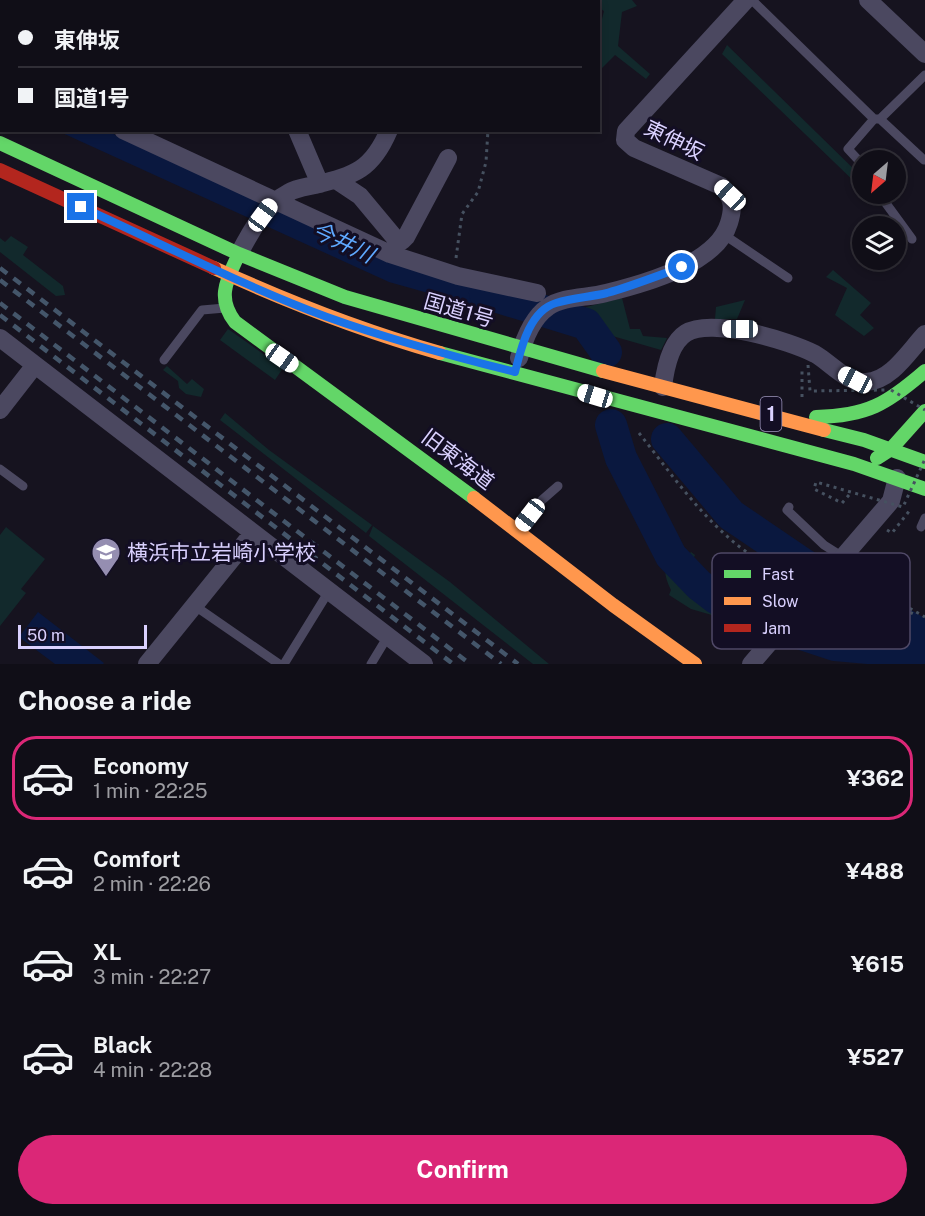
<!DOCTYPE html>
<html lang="en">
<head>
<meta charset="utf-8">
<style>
	:root { --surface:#100e17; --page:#191720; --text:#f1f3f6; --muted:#9c9ca1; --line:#302e36; --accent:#db2777 }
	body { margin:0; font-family:"Public Sans","Noto Sans JP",sans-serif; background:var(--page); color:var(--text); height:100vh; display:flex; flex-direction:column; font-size:22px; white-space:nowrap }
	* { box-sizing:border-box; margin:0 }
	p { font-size:20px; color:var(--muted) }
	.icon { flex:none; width:33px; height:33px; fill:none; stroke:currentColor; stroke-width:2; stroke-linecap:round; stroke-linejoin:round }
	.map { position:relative; height:664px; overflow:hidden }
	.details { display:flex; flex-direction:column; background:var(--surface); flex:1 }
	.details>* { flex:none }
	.guide { position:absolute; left:0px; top:0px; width:600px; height:132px; box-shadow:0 3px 9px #0003,0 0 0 2px var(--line); display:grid; align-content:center; height:132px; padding:0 18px; background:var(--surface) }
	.needle { width:39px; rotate:208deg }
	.fabs { position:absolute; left:852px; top:150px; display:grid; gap:12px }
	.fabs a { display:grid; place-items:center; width:54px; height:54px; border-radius:50%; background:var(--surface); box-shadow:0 3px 9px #0003,0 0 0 2px var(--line); font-size:30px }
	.scale { position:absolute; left:18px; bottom:15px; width:129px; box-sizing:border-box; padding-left:6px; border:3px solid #dad1ff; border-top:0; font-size:16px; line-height:21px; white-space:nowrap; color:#dad1ff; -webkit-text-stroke:4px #130e24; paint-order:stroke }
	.end { position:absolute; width:27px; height:27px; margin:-14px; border:8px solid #1a73e8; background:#fff; box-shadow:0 0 0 3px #fff }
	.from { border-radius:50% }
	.car { position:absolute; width:18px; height:36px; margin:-18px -9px; border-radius:8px; box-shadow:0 0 4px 2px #0007; background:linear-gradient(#fff 24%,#345 0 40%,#fff 0 76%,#345 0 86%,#fff 0) }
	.guide b { display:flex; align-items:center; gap:21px; height:57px; font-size:22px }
	.guide b+b { border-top:2px solid var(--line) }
	.guide i { width:15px; height:15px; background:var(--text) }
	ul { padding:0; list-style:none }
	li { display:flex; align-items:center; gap:18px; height:84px; margin:0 12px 9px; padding:0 6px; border:3px solid transparent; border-radius:24px }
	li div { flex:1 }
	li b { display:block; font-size:22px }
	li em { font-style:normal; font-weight:700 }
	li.active { border-color:var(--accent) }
	li>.icon { width:54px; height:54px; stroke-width:1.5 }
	h2 { padding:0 18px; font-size:27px; line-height:72px }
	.primary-button { display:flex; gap:12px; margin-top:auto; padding:12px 18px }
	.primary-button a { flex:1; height:69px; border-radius:36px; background:var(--accent); color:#fff; font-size:24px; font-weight:700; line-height:69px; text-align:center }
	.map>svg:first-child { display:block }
	.green { fill:#12292c }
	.water { fill:#0a183f }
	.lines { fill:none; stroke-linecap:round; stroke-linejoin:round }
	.river { stroke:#0a183f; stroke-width:32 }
	.path { stroke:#465160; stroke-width:3; stroke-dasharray:3 4.5; stroke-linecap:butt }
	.lane { stroke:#4b4860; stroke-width:9 }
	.street { stroke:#4b4860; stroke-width:18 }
	.fast { stroke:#63d668; stroke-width:14 }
	.slow { stroke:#ff974d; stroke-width:14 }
	.jam { stroke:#b3261e; stroke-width:14 }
	.rail { stroke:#44566a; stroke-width:4.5; stroke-dasharray:9 8; stroke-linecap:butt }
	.path-bridge { stroke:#465160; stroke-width:3; stroke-dasharray:3 4.5; stroke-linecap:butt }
	.route { stroke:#1a73e8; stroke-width:8 }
	.labels { text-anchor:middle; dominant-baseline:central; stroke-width:6; stroke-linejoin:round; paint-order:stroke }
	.shield { fill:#130e24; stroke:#9e96bd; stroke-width:1.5 }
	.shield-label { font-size:20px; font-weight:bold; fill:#dad1ff }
	.street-label { font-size:21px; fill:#dad1ff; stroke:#130e24 }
	.poi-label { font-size:21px; fill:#dad1ff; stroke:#130e24; text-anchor:start }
	.water-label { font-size:22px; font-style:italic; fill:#5fa9ff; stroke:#130e24 }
	.key { fill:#130e24; stroke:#4f4866; stroke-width:1.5 }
	.key-label { font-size:16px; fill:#dad1ff }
</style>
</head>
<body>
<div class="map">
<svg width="925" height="664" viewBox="0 0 925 664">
	<rect width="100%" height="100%" fill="#16131f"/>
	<path class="green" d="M584,0H632L637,6L622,12L618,46L650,74L646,79L615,55L602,68L599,64V31L604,11L599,8L598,2Z
		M727,45L862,177V189L722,54Z
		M11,236L28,247L23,255L63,286L65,295L56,296L0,252V238L5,242Z
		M833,270L871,303L860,315L874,328L864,336L835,315L847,288L826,277Z
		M622,298L630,329H640L643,336L667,338L661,350L609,335L601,326L582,314L586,307Z
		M745,300L737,319H715L716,307Z
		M228,329L283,368L275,380L220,340Z
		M167,366L187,384L192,379L204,389L201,397L186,394L179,388L178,381L163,370Z
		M225,413L269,450L372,525L366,533L220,420Z
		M373,526L450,582L549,664H533L369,536Z
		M6,527L45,559L21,589L26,593L0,626V535Z
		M673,549L686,558L691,552L695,555L691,564L738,603L757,614L743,624L691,609L669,595L671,590C663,575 663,563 673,549Z"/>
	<path class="water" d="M58,131H107L373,254L531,299L517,318L389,282Z
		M38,612L104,663L103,664H55L19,637Z"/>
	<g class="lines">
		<path class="river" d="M485,293L586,324L606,352
			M611,425L621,458L671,556L699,585L716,598L756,619L835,645L901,651L925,659
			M667,439L731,515L803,564L925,637"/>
		<path class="path" d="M0,75H2
			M456,258L462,214L478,192L486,162L488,130
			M802,397V368
			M639,433C669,471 698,513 736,544C755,559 777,572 797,585
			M887,530L892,533L910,510
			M851,575L925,617
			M897,641L913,610"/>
		<path class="lane" d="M416,0V2
			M752,0L874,119H880L924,160
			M880,119L925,75
			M862,164L848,149L874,119
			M882,194L885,202L912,239
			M723,234L788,278
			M164,360L202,310L225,308
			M0,469L23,486
			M789,507L787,510L824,545L843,557
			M921,527L925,518
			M518,531L542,500L558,486
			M195,606L279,664
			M284,664L329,591
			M371,664L388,636"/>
		<path class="street" d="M12,0L26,2
			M156,0V2
			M540,0L543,2
			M868,0L925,54
			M448,2L449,0
			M573,2L574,0
			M123,130L390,254L458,276L537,293
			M297,130L320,184
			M336,180L360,196L395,238L402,241L406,237L448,158
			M239,254C251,231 265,205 288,193C296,188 306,187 315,185C355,175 372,170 389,130
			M0,338L424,664
			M519,358C524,339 532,318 548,307C563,296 588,298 606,293C643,284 717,264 729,223C734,207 733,198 721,186L634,148L625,140L626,131L746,0
			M663,387C665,370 670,343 686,333C711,317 790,341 815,354C831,363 846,383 866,382C891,381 909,351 925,334
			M0,410L35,365
			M147,664L253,533
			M751,664L891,501L897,478"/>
		<path class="fast" d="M0,143L239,254L345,297L603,371
			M236,260C225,283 218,300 235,322L474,498
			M440,353L854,464L925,489
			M816,417C867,416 887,404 925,371
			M824,430L864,440L925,462
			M877,458L891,449L925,411"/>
		<path class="slow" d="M214,268C288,302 363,331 440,353
			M603,371L824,430
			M474,498L613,605L695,664"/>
		<path class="jam" d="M0,170L214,268"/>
		<path class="rail" d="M0,268L518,664
			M0,280L501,664
			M0,303L470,664
			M0,315L453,664"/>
		<path class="path-bridge" d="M808,365L810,391L886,390
			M891,390L925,410
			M849,495L842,503L814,489L816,482L903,507L925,459"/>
	</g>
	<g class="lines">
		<path class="route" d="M81,207C163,244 243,286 327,317C388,339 451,356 515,372C521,349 529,311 556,303C573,298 590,297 607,293C632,286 657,276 682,267"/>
	</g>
	<defs>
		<g id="school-pin" transform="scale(1.5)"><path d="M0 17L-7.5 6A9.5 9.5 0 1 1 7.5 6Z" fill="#958eb1" stroke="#130e24"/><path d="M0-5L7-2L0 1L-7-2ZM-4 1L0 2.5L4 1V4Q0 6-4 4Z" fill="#fff"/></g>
	</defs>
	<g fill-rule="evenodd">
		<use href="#school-pin" x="106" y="552"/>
	</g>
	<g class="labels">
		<rect class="shield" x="760.5" y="397" width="21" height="34" rx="4.5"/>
		<g class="shield-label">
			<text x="771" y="414">1</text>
		</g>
		<g class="street-label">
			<text transform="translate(674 140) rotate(26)">東伸坂</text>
			<text transform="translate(459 310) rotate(16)">国道1号</text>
			<text transform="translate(458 459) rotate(37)">旧東海道</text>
		</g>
		<g class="poi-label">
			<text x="127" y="552">横浜市立岩崎小学校</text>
		</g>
		<g class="water-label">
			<text transform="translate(343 242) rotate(25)">今井川</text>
		</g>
	</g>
	<rect x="712" y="553" width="198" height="96" rx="9" class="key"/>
	<rect x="724" y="570" width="27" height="8" fill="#63d668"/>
	<rect x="724" y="597" width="27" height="8" fill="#ff974d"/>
	<rect x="724" y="624" width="27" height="8" fill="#b3261e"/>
	<g class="key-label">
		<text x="762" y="580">Fast</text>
		<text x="762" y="607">Slow</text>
		<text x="762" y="634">Jam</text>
	</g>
</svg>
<div class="fabs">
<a><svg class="needle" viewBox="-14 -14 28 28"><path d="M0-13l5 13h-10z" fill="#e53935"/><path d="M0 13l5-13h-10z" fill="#9c9ca1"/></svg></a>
<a><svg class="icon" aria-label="layers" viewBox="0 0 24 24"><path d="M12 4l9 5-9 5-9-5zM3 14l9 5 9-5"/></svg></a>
</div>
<div class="scale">50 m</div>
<i class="end from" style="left:682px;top:267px"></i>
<i class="end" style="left:81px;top:207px"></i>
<i class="car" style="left:730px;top:195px;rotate:313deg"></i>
<i class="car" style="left:263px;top:215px;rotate:36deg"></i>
<i class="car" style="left:740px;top:329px;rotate:270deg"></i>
<i class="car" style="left:282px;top:358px;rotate:125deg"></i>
<i class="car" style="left:855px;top:380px;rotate:298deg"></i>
<i class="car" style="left:595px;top:396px;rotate:287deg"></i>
<i class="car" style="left:530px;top:515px;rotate:218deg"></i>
<div class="guide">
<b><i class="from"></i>東伸坂</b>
<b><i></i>国道1号</b>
</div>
</div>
<section class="details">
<h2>Choose a ride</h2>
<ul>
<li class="active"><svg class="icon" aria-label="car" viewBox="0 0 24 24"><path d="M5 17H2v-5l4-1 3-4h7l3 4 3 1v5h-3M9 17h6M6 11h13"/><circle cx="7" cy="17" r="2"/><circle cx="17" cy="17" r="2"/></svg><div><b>Economy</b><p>1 min · 22:25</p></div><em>¥362</em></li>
<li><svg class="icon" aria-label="car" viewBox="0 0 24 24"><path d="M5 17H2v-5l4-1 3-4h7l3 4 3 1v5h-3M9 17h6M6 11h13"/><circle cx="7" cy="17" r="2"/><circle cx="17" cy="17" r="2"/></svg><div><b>Comfort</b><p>2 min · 22:26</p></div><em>¥488</em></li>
<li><svg class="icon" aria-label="car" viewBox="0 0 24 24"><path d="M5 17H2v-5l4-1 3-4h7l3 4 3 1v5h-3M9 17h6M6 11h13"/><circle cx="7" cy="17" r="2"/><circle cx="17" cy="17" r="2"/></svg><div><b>XL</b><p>3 min · 22:27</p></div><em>¥615</em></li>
<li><svg class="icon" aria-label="car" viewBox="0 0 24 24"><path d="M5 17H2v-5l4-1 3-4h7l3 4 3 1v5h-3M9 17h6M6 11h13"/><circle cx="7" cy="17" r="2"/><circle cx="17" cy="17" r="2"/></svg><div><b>Black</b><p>4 min · 22:28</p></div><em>¥527</em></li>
</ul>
<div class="primary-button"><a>Confirm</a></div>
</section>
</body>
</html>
